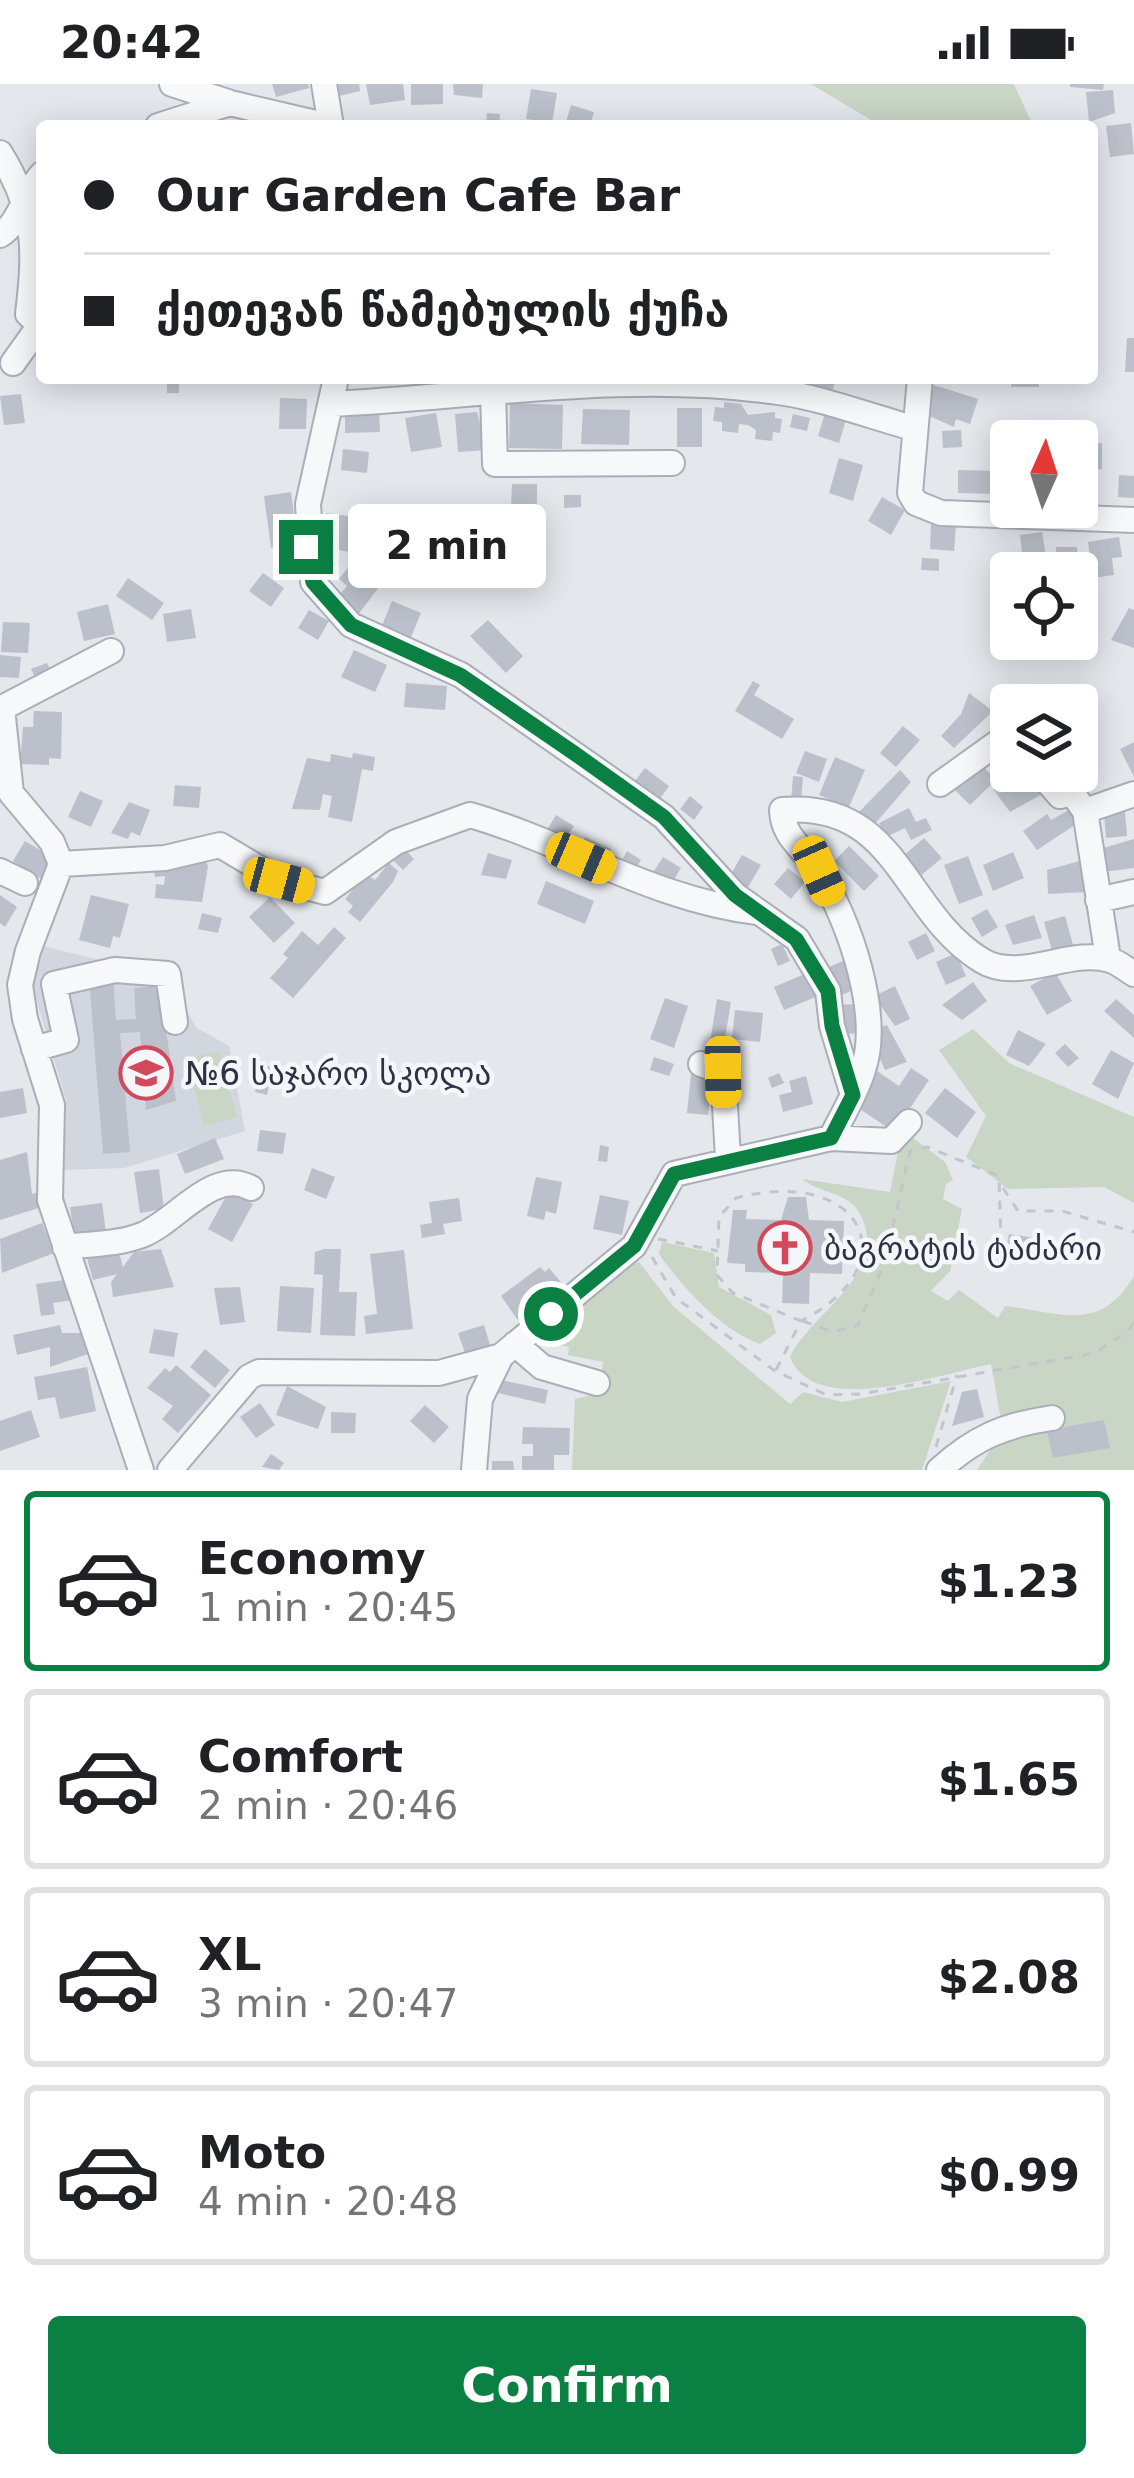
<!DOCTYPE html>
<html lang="en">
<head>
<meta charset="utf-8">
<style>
	:root { --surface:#fff; --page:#f6f6f6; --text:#202124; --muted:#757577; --line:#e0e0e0; --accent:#0b8043 }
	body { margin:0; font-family:"DejaVu Sans","Noto Sans Georgian",sans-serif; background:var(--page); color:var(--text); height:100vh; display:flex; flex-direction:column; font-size:45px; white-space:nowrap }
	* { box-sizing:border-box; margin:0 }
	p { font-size:39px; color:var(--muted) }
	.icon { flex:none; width:66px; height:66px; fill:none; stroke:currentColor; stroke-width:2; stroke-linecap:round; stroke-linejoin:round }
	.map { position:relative; height:1386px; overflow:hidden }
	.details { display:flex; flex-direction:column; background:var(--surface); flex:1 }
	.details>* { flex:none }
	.hud { position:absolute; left:36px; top:36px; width:1062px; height:264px; border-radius:12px; box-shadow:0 6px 30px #0003; display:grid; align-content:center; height:264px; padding:0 48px; background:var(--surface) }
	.needle { width:78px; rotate:3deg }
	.tools { position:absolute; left:990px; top:336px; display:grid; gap:24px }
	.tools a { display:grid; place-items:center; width:108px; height:108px; border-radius:12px; background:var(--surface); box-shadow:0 6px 30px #0003; font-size:60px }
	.end { position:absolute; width:54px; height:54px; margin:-27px; border:15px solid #0b8043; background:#fff; box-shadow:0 0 0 6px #fff }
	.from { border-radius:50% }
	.bubble { position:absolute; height:84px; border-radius:12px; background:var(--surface); box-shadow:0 6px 30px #0003; font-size:39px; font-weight:600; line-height:84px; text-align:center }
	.car { position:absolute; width:36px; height:72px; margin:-36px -18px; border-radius:15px; box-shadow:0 0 9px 3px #0007; background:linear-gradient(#f5c518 24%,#345 0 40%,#f5c518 0 76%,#345 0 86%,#f5c518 0) }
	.hud b { display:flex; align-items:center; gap:42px; height:114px; font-size:45px }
	.hud b+b { border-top:3px solid var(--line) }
	.hud i { width:30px; height:30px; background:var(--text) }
	ul { padding:21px 0 0; list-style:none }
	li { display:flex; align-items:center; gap:36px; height:180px; margin:0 24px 18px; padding:0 24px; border:6px solid var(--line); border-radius:12px }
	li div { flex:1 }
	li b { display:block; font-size:45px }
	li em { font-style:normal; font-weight:600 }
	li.active { border-color:var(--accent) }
	li>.icon { width:108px; height:108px; stroke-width:1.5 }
	.action { display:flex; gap:24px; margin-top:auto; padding:24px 48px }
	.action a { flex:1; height:138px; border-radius:12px; background:var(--accent); color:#fff; font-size:48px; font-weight:600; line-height:138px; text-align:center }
	.status { display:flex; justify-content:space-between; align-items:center; height:84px; padding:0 60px; background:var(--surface); direction:ltr }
	.status svg { height:33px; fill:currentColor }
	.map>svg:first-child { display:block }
	.built { fill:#d2d6de }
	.green { fill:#c9d6c5 }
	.building { fill:#bbc0ca }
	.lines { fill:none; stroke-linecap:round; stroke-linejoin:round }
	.minor-casing { stroke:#a9aeb7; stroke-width:28 }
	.path { stroke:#c2c5cb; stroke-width:3; stroke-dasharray:9 9; stroke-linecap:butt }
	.minor { stroke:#f7f8fa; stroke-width:24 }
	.route { stroke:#0b8043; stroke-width:15 }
	.labels { text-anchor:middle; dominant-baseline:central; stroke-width:9; stroke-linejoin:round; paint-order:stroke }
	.poi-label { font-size:33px; fill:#2b3445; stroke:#f4f6f9; text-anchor:start }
</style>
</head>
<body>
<div class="status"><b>20:42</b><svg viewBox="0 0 49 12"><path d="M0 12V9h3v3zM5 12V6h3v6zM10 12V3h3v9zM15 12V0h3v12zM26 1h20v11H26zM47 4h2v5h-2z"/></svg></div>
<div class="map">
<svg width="1134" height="1386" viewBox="0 0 1134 1386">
	<rect width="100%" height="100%" fill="#e4e7ec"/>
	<path class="built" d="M43,862L143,887L172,902L197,944L229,962L245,1047L124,1084L61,1086L66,1016L31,898Z"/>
	<path class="green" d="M811,0H1014L1033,42H881Z
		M973,945L1009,979L1134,1033V1119L1104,1103L1008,1105L966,1073L986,1032L939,966Z
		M219,967L237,1033L204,1042L186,975Z
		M908,1050L945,1078L953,1096L946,1100L943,1115L962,1125L950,1187L931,1207L948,1217L959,1206L998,1234L1005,1222C1062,1229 1100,1249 1134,1192V1386H977L1003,1347L991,1280C940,1290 814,1335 790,1273C810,1229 893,1189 859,1128C848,1108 818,1109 802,1095L890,1108L898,1068Z
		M662,1158L714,1169L719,1203L771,1231L776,1249L760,1260C721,1246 683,1204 659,1170Z
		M639,1178L673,1222L790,1320L803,1308L842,1318L951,1297L922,1386H572L575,1315L599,1309L603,1278L568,1271L569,1263L546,1259L545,1243L618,1185Z"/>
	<path class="building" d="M272,0H308L309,4L276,13Z
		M332,0H359L360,7L335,13Z
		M366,0H403L405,16L370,21Z
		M411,0H443V20L411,21Z
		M453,0H483L482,14L454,11Z
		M1070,0H1104L1103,6L1070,3Z
		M531,5L557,9L552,39L526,35Z
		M1113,6L1115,29L1089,38L1086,8Z
		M571,21L594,28L590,42H565Z
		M487,29L500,30L499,42L486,41Z
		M1131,39L1134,70L1110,73L1106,42Z
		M1127,254H1134V288H1125Z
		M167,294H179V309H167Z
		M802,294H836L831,311L800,301Z
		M1012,294H1039V303H1011Z
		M934,301L978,315L970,340L956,335L954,343L925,330Z
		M21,310L25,339L4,341L0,312Z
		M280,314L307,315L306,345H279Z
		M724,318L741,320L748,331L775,328V334L782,335L780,349L773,348L772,357L755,355L756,346L748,341L739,340L738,349L722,347V338L713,337L715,323L724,324Z
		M510,319L563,321L562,365L509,364Z
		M345,324H379L380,348L345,349Z
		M677,324H702V363H677Z
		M583,325L630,326L629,361L581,360Z
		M477,328L487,366L458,368L455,330Z
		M436,329L442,363L411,368L405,334Z
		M825,329L846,336L839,359L818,352Z
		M793,330L810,334L807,347L790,343Z
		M961,346L962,363L943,364L942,347Z
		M1102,359V385L1085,386L1084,360Z
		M343,365L369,368L367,389L341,386Z
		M1077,367L1085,410L1077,411Z
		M839,374L863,381L853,417L829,409Z
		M1005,382H1011V408H1004Z
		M958,386L997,387L996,410L958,409Z
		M1119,391L1134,392V414L1118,413Z
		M512,400H537V425H511Z
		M291,408L298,460L271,464L264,412Z
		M564,411H581V423L564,424Z
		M882,413L905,426L891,451L868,437Z
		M326,429L356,433L350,468L321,463Z
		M931,440L956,442L954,467L930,465Z
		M1042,448L1046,473L1023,476L1020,451Z
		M1119,453L1122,473L1112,474L1114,491L1093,494L1088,458Z
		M1056,463H1077L1078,486H1057Z
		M330,471L340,478L330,492L320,484Z
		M922,474L939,475V487L921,486Z
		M350,481L379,503L357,532L335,516L347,502L339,495Z
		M263,489L284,504L271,523L249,507Z
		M128,494L164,519L152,536L116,512Z
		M392,517L421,529L409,558L380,546Z
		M108,520L115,550L84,557L77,528Z
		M1129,524L1134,526V564L1111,556Z
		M191,525L196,554L167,558L163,530Z
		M309,526L329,537L318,556L298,544Z
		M488,536L523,572L506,589L470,552Z
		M3,538L30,539L28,569L1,568Z
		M354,566L387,581L375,608L341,593Z
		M0,571L21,573L19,594L0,593Z
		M47,579L52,590L36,596L31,585Z
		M753,597L760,601L754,611L794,635L782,655L735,627Z
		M406,599L447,602L445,626L404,623Z
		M969,609L993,627L954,664L941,652L961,630Z
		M1011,624V656L996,646Z
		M34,627L62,628L61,675L49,674V681L20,680L23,643H33Z
		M1089,630L1092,659L1077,661V631Z
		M903,642L920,656L896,683L880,669Z
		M1134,658V693L1120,665Z
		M805,667L827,675L819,698L796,689Z
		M353,669L375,673L373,687L362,685L352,738L328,733L332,712L323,710L320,726L292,725L307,674L330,678L331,670L352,674Z
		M835,673L865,686L849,723L819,711Z
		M977,676L996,696L970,721L950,701Z
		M645,684L669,702L657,719L632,701Z
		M900,686L911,698L873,742L859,728Z
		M1019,687H1025L1042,710L1010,728L993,705Z
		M793,692L803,693L801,718L791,717Z
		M175,701L201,703L199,724L173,722Z
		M80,707L103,717L91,743L68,733Z
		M690,712L703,723L694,736L680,725Z
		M129,718L150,726L140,752L131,748L128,755L111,749Z
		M909,724L916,738L926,734L932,746L911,756L905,744L886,753L879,739Z
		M1073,724L1081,737L1037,766L1023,747L1047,730L1051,736Z
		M1125,728L1127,752L1106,754L1104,730Z
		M556,731L574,742L562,760L545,749Z
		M585,753L611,765L604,779L578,767Z
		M924,754L942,774L919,793L902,773Z
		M1134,755V784L1103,788L1100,765Z
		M25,757L55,775L49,800L13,777Z
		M849,762L879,792L864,807L834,777Z
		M403,763L414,775L403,786L391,774Z
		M627,767L641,776L631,793L617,785Z
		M1013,768L1024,794L993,807L983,781Z
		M488,769L512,776L506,795L481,791Z
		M203,771L208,782L202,818L155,814L156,800L164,801L165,792L155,793L153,779Z
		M742,771L761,781L747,805L728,795Z
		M968,772L983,811L959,820L944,781Z
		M663,773L681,784L669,804L650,793Z
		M1083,776L1087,808L1048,810L1047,786Z
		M389,779L398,787L393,798L360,838L348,828L353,822L345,815L366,790L375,796Z
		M788,784L805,798L791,815L774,800Z
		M546,797L594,817L585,840L537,820Z
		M0,811L17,823L5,843L0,839Z
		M91,811L129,820L120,854L113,852L110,864L79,856Z
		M270,813L295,839L274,859L249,833Z
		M987,825L998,843L982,853L971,834Z
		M202,829L222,834L218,849L198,845Z
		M1034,831L1042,854L1013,861L1005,841Z
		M1065,832L1074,864L1053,870L1044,838Z
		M334,843L346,854L293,914L270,894L288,874L283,870L302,847L318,861Z
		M926,849L935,867L917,876L908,858Z
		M782,860L790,877L778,882L771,865Z
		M956,869L966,892L946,901L936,878Z
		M845,876L857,904L842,911L829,883Z
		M1055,888L1072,917L1047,931L1030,902Z
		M807,889L818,912L784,926L774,903Z
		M113,893L116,936L136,935L134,904L160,902L176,1017L146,1026L140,948L120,949L130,1068L103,1070L89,894Z
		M973,898L987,917L962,936L942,921Z
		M895,902L910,935L895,942L874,912Z
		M665,914L688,922L674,964L650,955Z
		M717,915L731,918L723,966L709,964Z
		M1116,915L1134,931V954L1104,927Z
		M859,920L858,949L837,951L834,921Z
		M735,926L763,929L760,958L732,955Z
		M887,941L907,978L885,986L868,948Z
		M1018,946L1046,960L1029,982L1006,971Z
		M1065,960L1079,974L1068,983L1055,969Z
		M1111,966L1134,979L1118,1015L1092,1000Z
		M654,973L674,980L669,992L650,986Z
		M261,980L273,983L267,1011L255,1008Z
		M911,984L929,996L894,1048L854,1021L877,987L899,1002Z
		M779,989L784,999L772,1004L768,994Z
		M691,990L712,993L708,1031L687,1029Z
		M806,992L813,1020L783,1028L779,1011L792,1008L789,997Z
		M23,1004L27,1029L0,1034V1008Z
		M945,1004L976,1028L957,1054L925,1029Z
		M260,1046L286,1049L283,1070L257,1067Z
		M215,1054L224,1075L185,1090L177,1070Z
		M600,1061L609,1063L607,1078L598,1077Z
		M27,1068L32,1110L40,1108L45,1122L0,1136V1076Z
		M312,1084L335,1093L326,1115L304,1106Z
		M159,1085L164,1125L140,1129L134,1088Z
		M536,1093L562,1098L556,1130L546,1127L544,1136L527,1132Z
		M229,1107L253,1120L232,1158L208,1145Z
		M600,1111L629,1117L622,1151L593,1145Z
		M788,1113H806L809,1136L844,1137L842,1190L810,1189L809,1220L782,1219L783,1189L745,1188V1180L727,1179L733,1126H747L746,1135L781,1136Z
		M459,1114L462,1137L443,1140L445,1150L422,1154L420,1141L432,1139L429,1118Z
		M102,1119L106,1148L74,1152L70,1123Z
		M42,1139L54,1169L2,1189L0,1155Z
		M1009,1150L1034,1154L1038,1170L1030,1175L1005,1171Z
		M116,1158L123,1183L134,1168L161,1165L174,1203L113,1213L111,1198L117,1190L93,1196L85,1167Z
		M324,1165H341L339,1208H357L355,1252L320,1251L323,1191L314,1190L315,1168Z
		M404,1166L413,1245L366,1250L364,1232L377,1230L370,1170Z
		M540,1183L545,1188L549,1184L564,1202L520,1239L501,1212Z
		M71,1195L74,1216L53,1219L55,1230L41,1232L36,1200Z
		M280,1202L314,1204L311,1249L277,1247Z
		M240,1203L245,1238L220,1241L214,1204Z
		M60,1241L62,1249H87L91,1269L50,1283V1263L17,1271L13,1251Z
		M484,1241L490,1261L465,1269L458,1249Z
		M154,1245L178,1249L174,1273L149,1269Z
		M205,1265L230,1286L215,1304L190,1283Z
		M176,1281L211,1311L178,1349L162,1335L173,1322L147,1304L165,1284L170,1288Z
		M87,1283L96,1327L60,1335L55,1313L38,1316L34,1293Z
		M501,1296L548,1306L545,1320L498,1309Z
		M287,1302L326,1323L318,1345L276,1331Z
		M977,1305L984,1333L952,1342L962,1308Z
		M260,1319L275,1341L256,1354L240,1333Z
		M425,1321L449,1343L434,1359L410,1337Z
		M31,1326L40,1353L0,1367V1337Z
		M331,1328L356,1329L355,1349H331Z
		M1104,1336L1110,1364L1053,1374L1047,1346Z
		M523,1343L570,1344L569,1371H554V1386H522V1372H533V1360H522Z
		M271,1370L284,1379L279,1386L262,1383Z
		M492,1377H513L514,1386H492Z"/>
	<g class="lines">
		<g class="minor-casing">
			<path id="minor" d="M172,0L228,18
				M324,0L331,42
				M158,42L230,19L328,42
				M0,69C36,128 36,163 28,230L42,243
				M0,151C19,140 26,107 42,90
				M13,279L38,244
				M336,294L308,420L313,498L351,541L461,591L664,733L735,811L797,855L828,907L832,942L853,1011
				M920,294L910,409L916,419L941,429L1134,436
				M493,306L495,380L672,379
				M334,320C482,312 630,287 778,308C823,314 869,332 913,344
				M2,624L11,709L52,758L61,780L28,867L20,901L25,935L52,1021L50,1116L141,1386
				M0,625L111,567
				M1038,687L1060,712L1072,709L1085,727L1108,874
				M940,700L1000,657L1011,662
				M1085,727L1134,710
				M61,780L165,774L220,761L279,796L325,808L396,758L470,731C567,759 655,816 757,828
				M0,787L25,799
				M1098,816L1134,808
				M34,965L66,956L54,900L115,886L168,890L175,938
				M701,980L723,988L728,1074
				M831,1054C842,1032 856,1009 863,986C882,930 849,836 819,788C805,764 783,755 782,726C898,716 902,827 981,876C1019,900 1071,863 1110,876C1118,878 1127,886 1134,890
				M65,1163C90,1160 120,1160 142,1151C177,1137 213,1083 251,1104
				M515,1260L542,1283L597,1299
				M170,1386L249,1293L259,1288L439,1289L501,1272
				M474,1386L480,1315L501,1272L634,1162L674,1090L831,1054L891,1057L909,1038
				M939,1386C974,1354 1004,1341 1052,1334"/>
		</g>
		<path class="path" d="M1003,1104L1018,1127H1062L1134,1148
			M658,1155L718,1167
			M652,1173L676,1214L775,1287L827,1311L861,1310L1095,1269L1129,1246L1134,1237
			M803,1237L833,1248L858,1241L885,1178L910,1067L927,1063L999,1092L1001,1159L1007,1160
			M776,1286L801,1237L733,1209L717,1191L719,1133L736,1114C863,1081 911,1181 801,1237
			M936,1363L957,1291"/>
		<use href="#minor" class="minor"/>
	</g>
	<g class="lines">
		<path class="route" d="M306,463L313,498L351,541L460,591L574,669L664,733L735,811L796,855L828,907L832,942L853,1011L831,1054L674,1090L634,1162L551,1230"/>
	</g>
	<defs>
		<g id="school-ring" transform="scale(2.7)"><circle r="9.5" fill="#f4f6f9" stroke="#d1495b" stroke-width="1.5"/><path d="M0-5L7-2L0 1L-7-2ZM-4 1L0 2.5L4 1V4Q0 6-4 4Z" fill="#d1495b"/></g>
		<g id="church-ring" transform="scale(2.7)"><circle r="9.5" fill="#f4f6f9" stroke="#d1495b" stroke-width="1.5"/><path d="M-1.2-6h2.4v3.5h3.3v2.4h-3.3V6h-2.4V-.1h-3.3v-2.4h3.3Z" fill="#d1495b"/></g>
	</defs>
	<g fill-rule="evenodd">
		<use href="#school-ring" x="146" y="989"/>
		<use href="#church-ring" x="785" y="1164"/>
	</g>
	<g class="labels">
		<g class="poi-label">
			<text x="185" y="989">№6 საჯარო სკოლა</text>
			<text x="824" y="1164">ბაგრატის ტაძარი</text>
		</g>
	</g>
</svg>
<div class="tools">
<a><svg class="needle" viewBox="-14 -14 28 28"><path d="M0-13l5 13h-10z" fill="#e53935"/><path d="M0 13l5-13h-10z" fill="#757577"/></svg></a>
<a><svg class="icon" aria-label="locate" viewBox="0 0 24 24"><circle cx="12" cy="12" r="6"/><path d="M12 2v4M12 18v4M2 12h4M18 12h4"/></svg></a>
<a><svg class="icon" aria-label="layers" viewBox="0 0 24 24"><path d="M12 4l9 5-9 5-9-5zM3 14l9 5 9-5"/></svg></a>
</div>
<i class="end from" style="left:551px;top:1230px"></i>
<i class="end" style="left:306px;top:463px"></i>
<div class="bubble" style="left:348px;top:420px;width:198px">2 min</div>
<i class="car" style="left:581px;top:774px;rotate:113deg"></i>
<i class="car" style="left:819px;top:787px;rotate:156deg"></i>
<i class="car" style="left:279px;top:796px;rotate:105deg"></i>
<i class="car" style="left:723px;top:988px;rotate:179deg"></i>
<div class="hud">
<b><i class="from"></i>Our Garden Cafe Bar</b>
<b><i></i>ქეთევან წამებულის ქუჩა</b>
</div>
</div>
<section class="details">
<ul>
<li class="active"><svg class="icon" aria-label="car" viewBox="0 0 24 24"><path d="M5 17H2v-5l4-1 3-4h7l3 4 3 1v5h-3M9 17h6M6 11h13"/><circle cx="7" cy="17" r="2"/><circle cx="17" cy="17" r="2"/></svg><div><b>Economy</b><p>1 min · 20:45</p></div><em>$1.23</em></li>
<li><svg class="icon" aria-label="car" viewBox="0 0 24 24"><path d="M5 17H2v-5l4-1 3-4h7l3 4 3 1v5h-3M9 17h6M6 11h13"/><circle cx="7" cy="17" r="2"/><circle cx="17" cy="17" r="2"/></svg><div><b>Comfort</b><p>2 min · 20:46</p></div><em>$1.65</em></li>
<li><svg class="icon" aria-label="car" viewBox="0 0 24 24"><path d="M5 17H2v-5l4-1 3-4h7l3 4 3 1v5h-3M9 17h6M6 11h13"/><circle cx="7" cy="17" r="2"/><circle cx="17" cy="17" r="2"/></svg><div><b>XL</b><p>3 min · 20:47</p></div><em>$2.08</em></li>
<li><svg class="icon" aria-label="car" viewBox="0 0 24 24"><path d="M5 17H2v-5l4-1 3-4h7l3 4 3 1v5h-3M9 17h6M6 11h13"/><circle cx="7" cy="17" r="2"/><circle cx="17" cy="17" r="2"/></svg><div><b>Moto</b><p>4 min · 20:48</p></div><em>$0.99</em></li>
</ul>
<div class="action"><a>Confirm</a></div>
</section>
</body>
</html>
